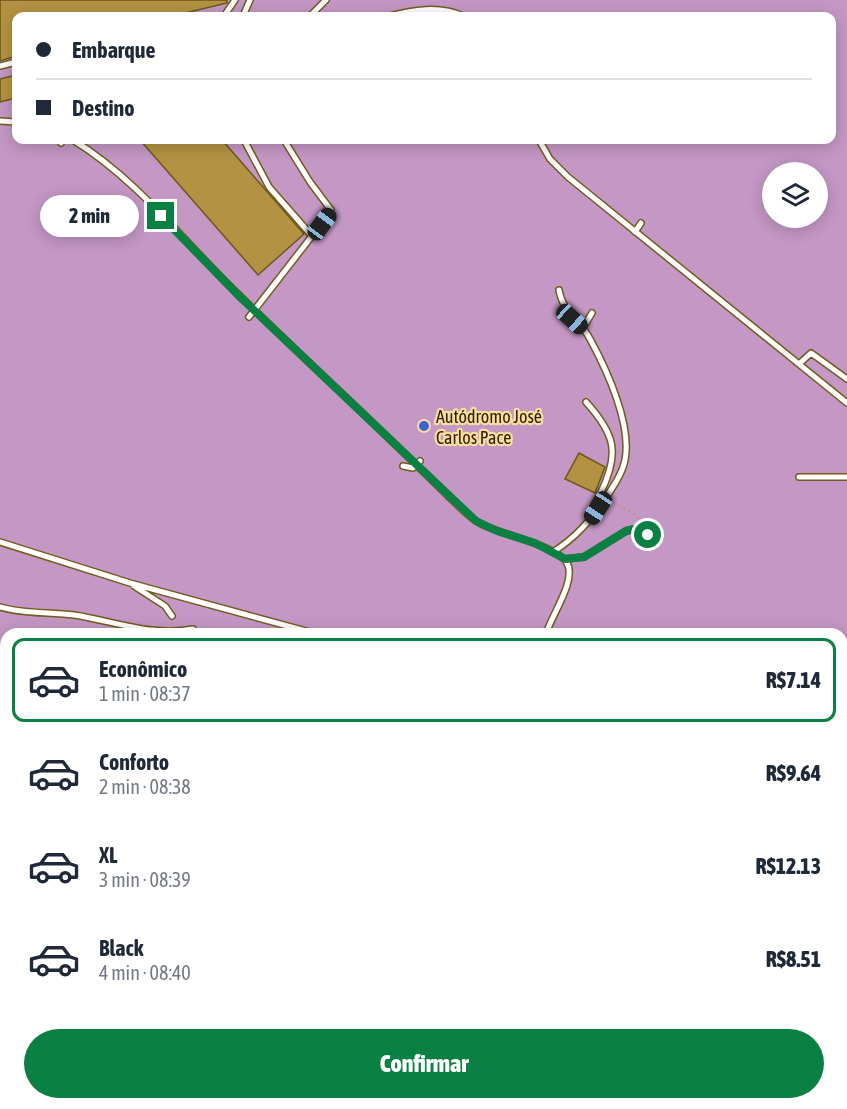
<!DOCTYPE html>
<html lang="pt">
<head>
<meta charset="utf-8">
<style>
	:root { --surface:#fff; --page:#f6f6f7; --text:#1f2937; --muted:#747a83; --line:#e0e1e3; --accent:#0b8043 }
	body { margin:0; font-family:"Asap Condensed",sans-serif; background:var(--page); color:var(--text); height:100vh; display:flex; flex-direction:column; font-size:22px; white-space:nowrap }
	* { box-sizing:border-box; margin:0 }
	p { font-size:20px; color:var(--muted) }
	.icon { flex:none; width:33px; height:33px; fill:none; stroke:currentColor; stroke-width:2; stroke-linecap:round; stroke-linejoin:round }
	.map { position:relative; flex:1; overflow:hidden }
	.details { position:absolute; left:0px; top:628px; width:848px; height:482px; display:flex; flex-direction:column; background:var(--surface); border-radius:18px 18px 0 0; box-shadow:0 3px 15px #0003 }
	.details>* { flex:none }
	.guide { position:absolute; left:12px; top:12px; width:824px; height:132px; border-radius:12px; box-shadow:0 3px 15px #0003; display:grid; align-content:center; height:132px; padding:0 24px; background:var(--surface) }
	.fabs { position:absolute; left:762px; top:162px; display:grid; gap:12px }
	.fabs a { display:grid; place-items:center; width:66px; height:66px; border-radius:50%; background:var(--surface); box-shadow:0 3px 15px #0003; font-size:30px }
	.end { position:absolute; width:27px; height:27px; margin:-14px; border:8px solid #0b8043; background:#fff; box-shadow:0 0 0 3px #fff }
	.from { border-radius:50% }
	.bubble { position:absolute; height:42px; border-radius:21px; background:var(--surface); box-shadow:0 3px 15px #0003; font-size:20px; font-weight:800; line-height:42px; text-align:center }
	.car { position:absolute; width:18px; height:36px; margin:-18px -9px; border-radius:8px; box-shadow:0 0 4px 2px #0007; background:linear-gradient(#222 24%,#8ab4d8 0 40%,#222 0 76%,#8ab4d8 0 86%,#222 0) }
	.guide b { display:flex; align-items:center; gap:21px; height:57px; font-size:22px }
	.guide b+b { border-top:2px solid var(--line) }
	.guide i { width:15px; height:15px; background:var(--text) }
	ul { padding:10px 0 0; list-style:none }
	li { display:flex; align-items:center; gap:18px; height:84px; margin:0 12px 9px; padding:0 12px; border:3px solid transparent; border-radius:12px }
	li div { flex:1 }
	li b { display:block; font-size:22px }
	li em { font-style:normal; font-weight:800 }
	li.on { border-color:var(--accent) }
	li>.icon { width:54px; height:54px; stroke-width:1.5 }
	.cta { display:flex; gap:12px; margin-top:auto; padding:12px 24px }
	.cta a { flex:1; height:69px; border-radius:36px; background:var(--accent); color:#fff; font-size:24px; font-weight:800; line-height:69px; text-align:center }
	.map>svg:first-child { display:block }
	.green { fill:#c497c4; fill-rule:evenodd }
	.building { fill:#b39343; stroke:#6e5617; stroke-width:1.5 }
	.lines { fill:none; stroke-linecap:round; stroke-linejoin:round }
	.service-casing { stroke:#735b1d; stroke-width:8 }
	.minor-casing { stroke:#735b1d; stroke-width:14 }
	.tertiary-casing { stroke:#735b1d; stroke-width:15 }
	.path { stroke:#b29656; stroke-width:1.5; stroke-dasharray:1.5 4.5; stroke-linecap:butt }
	.service { stroke:#fff; stroke-width:5 }
	.minor { stroke:#fff; stroke-width:10 }
	.tertiary { stroke:#fff; stroke-width:12 }
	.route { stroke:#0b8043; stroke-width:8 }
	.poi-dot { fill:#3e62d4; stroke:#f9dea0; stroke-width:2 }
	.labels { text-anchor:middle; dominant-baseline:central; stroke-width:4.5; stroke-linejoin:round; paint-order:stroke }
	.poi-label { font-size:18px; fill:#302201; stroke:#f9dea0; text-anchor:start }
</style>
</head>
<body>
<div class="map">
<svg width="847" height="1109" viewBox="0 0 847 1109">
	<rect width="100%" height="100%" fill="#f2d080"/>
	<path class="green" d="M0,0H847V938L842,936V634H6V870L0,866ZM16,16H831V140H16ZM772,172H818V218H772Z"/>
	<path class="building" d="M0,0H227V3L173,16H16V56L0,61Z
		M16,75V98L0,102V79Z
		M140,140H222L304,234L258,275Z
		M579,453L605,467L595,493L565,479Z"/>
	<g class="lines">
		<g class="service-casing">
			<path id="service" d="M224,16L235,0
				M243,16L250,0
				M310,16L326,0
				M389,16C412,10 440,5 463,16
				M0,66L16,62
				M0,121L16,122
				M73,140C137,179 184,242 238,294C307,362 379,427 447,495C458,505 468,517 481,524C500,534 558,546 567,563C577,580 551,616 546,634
				M244,140L269,187L312,236L249,317
				M284,140L310,182L331,210L312,236
				M539,140L550,159L568,177L847,403
				M61,143L63,140
				M635,232L641,223
				M583,328L592,313
				M799,364L811,353L847,379
				M586,402C615,434 620,453 601,492C596,500 591,508 592,518
				M403,466L413,468L420,461
				M799,477H847
				M0,542L130,583L317,634
				M553,552C575,538 589,522 604,501C612,488 622,475 625,460C632,425 607,370 590,339C580,320 563,313 559,290
				M565,559L584,557L626,531L634,529L648,535
				M134,586L165,606L172,616
				M0,607C24,614 49,612 74,615C114,621 152,637 193,629
				M0,649L6,650
				M0,684L6,685
				M842,759L847,754
				M842,818L847,819
				M0,855L6,859
				M842,876L847,878
				M842,913L847,915
				M4,1081L1,1059L6,1046
				M747,1104L748,1109
				M135,1106L138,1109
				M361,1109L363,1104"/>
		</g>
		<g class="minor-casing">
			<path id="minor" d="M842,961L847,958
				M0,1080L6,1081
				M63,1104L75,1109
				M521,1104L523,1109
				M641,1104L643,1109"/>
		</g>
		<g class="tertiary-casing">
			<path id="tertiary" d="M0,885L6,889
				M0,906L6,910
				M842,1040L847,1038
				M280,1104L287,1109
				M313,1104L320,1109
				M676,1109L688,1104"/>
		</g>
		<path class="path" d="M613,502L638,516V521
			M250,1109L253,1104"/>
		<use href="#service" class="service"/>
		<use href="#minor" class="minor"/>
		<use href="#tertiary" class="tertiary"/>
	</g>
	<g class="lines">
		<path class="route" d="M161,216L238,295L476,521L497,531L535,543L565,559L584,557L626,531L634,529L648,535"/>
	</g>
	<circle class="poi-dot" cx="424" cy="426" r="6"/>
	<g class="labels">
		<g class="poi-label">
			<text x="436" y="416">Autódromo José<tspan x="436" dy="21">Carlos Pace</tspan></text>
		</g>
	</g>
</svg>
<div class="fabs">
<a><svg class="icon" aria-label="layers" viewBox="0 0 24 24"><path d="M12 4l9 5-9 5-9-5zM3 14l9 5 9-5"/></svg></a>
</div>
<i class="end from" style="left:648px;top:535px"></i>
<i class="end" style="left:161px;top:216px"></i>
<div class="bubble" style="left:40px;top:195px;width:99px">2 min</div>
<i class="car" style="left:322px;top:224px;rotate:37deg"></i>
<i class="car" style="left:572px;top:319px;rotate:132deg"></i>
<i class="car" style="left:598px;top:508px;rotate:213deg"></i>
<div class="guide">
<b><i class="from"></i>Embarque</b>
<b><i></i>Destino</b>
</div>
<section class="details">
<ul>
<li class="on"><svg class="icon" aria-label="car" viewBox="0 0 24 24"><path d="M5 17H2v-5l4-1 3-4h7l3 4 3 1v5h-3M9 17h6M6 11h13"/><circle cx="7" cy="17" r="2"/><circle cx="17" cy="17" r="2"/></svg><div><b>Econômico</b><p>1 min · 08:37</p></div><em>R$7.14</em></li>
<li><svg class="icon" aria-label="car" viewBox="0 0 24 24"><path d="M5 17H2v-5l4-1 3-4h7l3 4 3 1v5h-3M9 17h6M6 11h13"/><circle cx="7" cy="17" r="2"/><circle cx="17" cy="17" r="2"/></svg><div><b>Conforto</b><p>2 min · 08:38</p></div><em>R$9.64</em></li>
<li><svg class="icon" aria-label="car" viewBox="0 0 24 24"><path d="M5 17H2v-5l4-1 3-4h7l3 4 3 1v5h-3M9 17h6M6 11h13"/><circle cx="7" cy="17" r="2"/><circle cx="17" cy="17" r="2"/></svg><div><b>XL</b><p>3 min · 08:39</p></div><em>R$12.13</em></li>
<li><svg class="icon" aria-label="car" viewBox="0 0 24 24"><path d="M5 17H2v-5l4-1 3-4h7l3 4 3 1v5h-3M9 17h6M6 11h13"/><circle cx="7" cy="17" r="2"/><circle cx="17" cy="17" r="2"/></svg><div><b>Black</b><p>4 min · 08:40</p></div><em>R$8.51</em></li>
</ul>
<div class="cta"><a>Confirmar</a></div>
</section>
</div>
</body>
</html>
